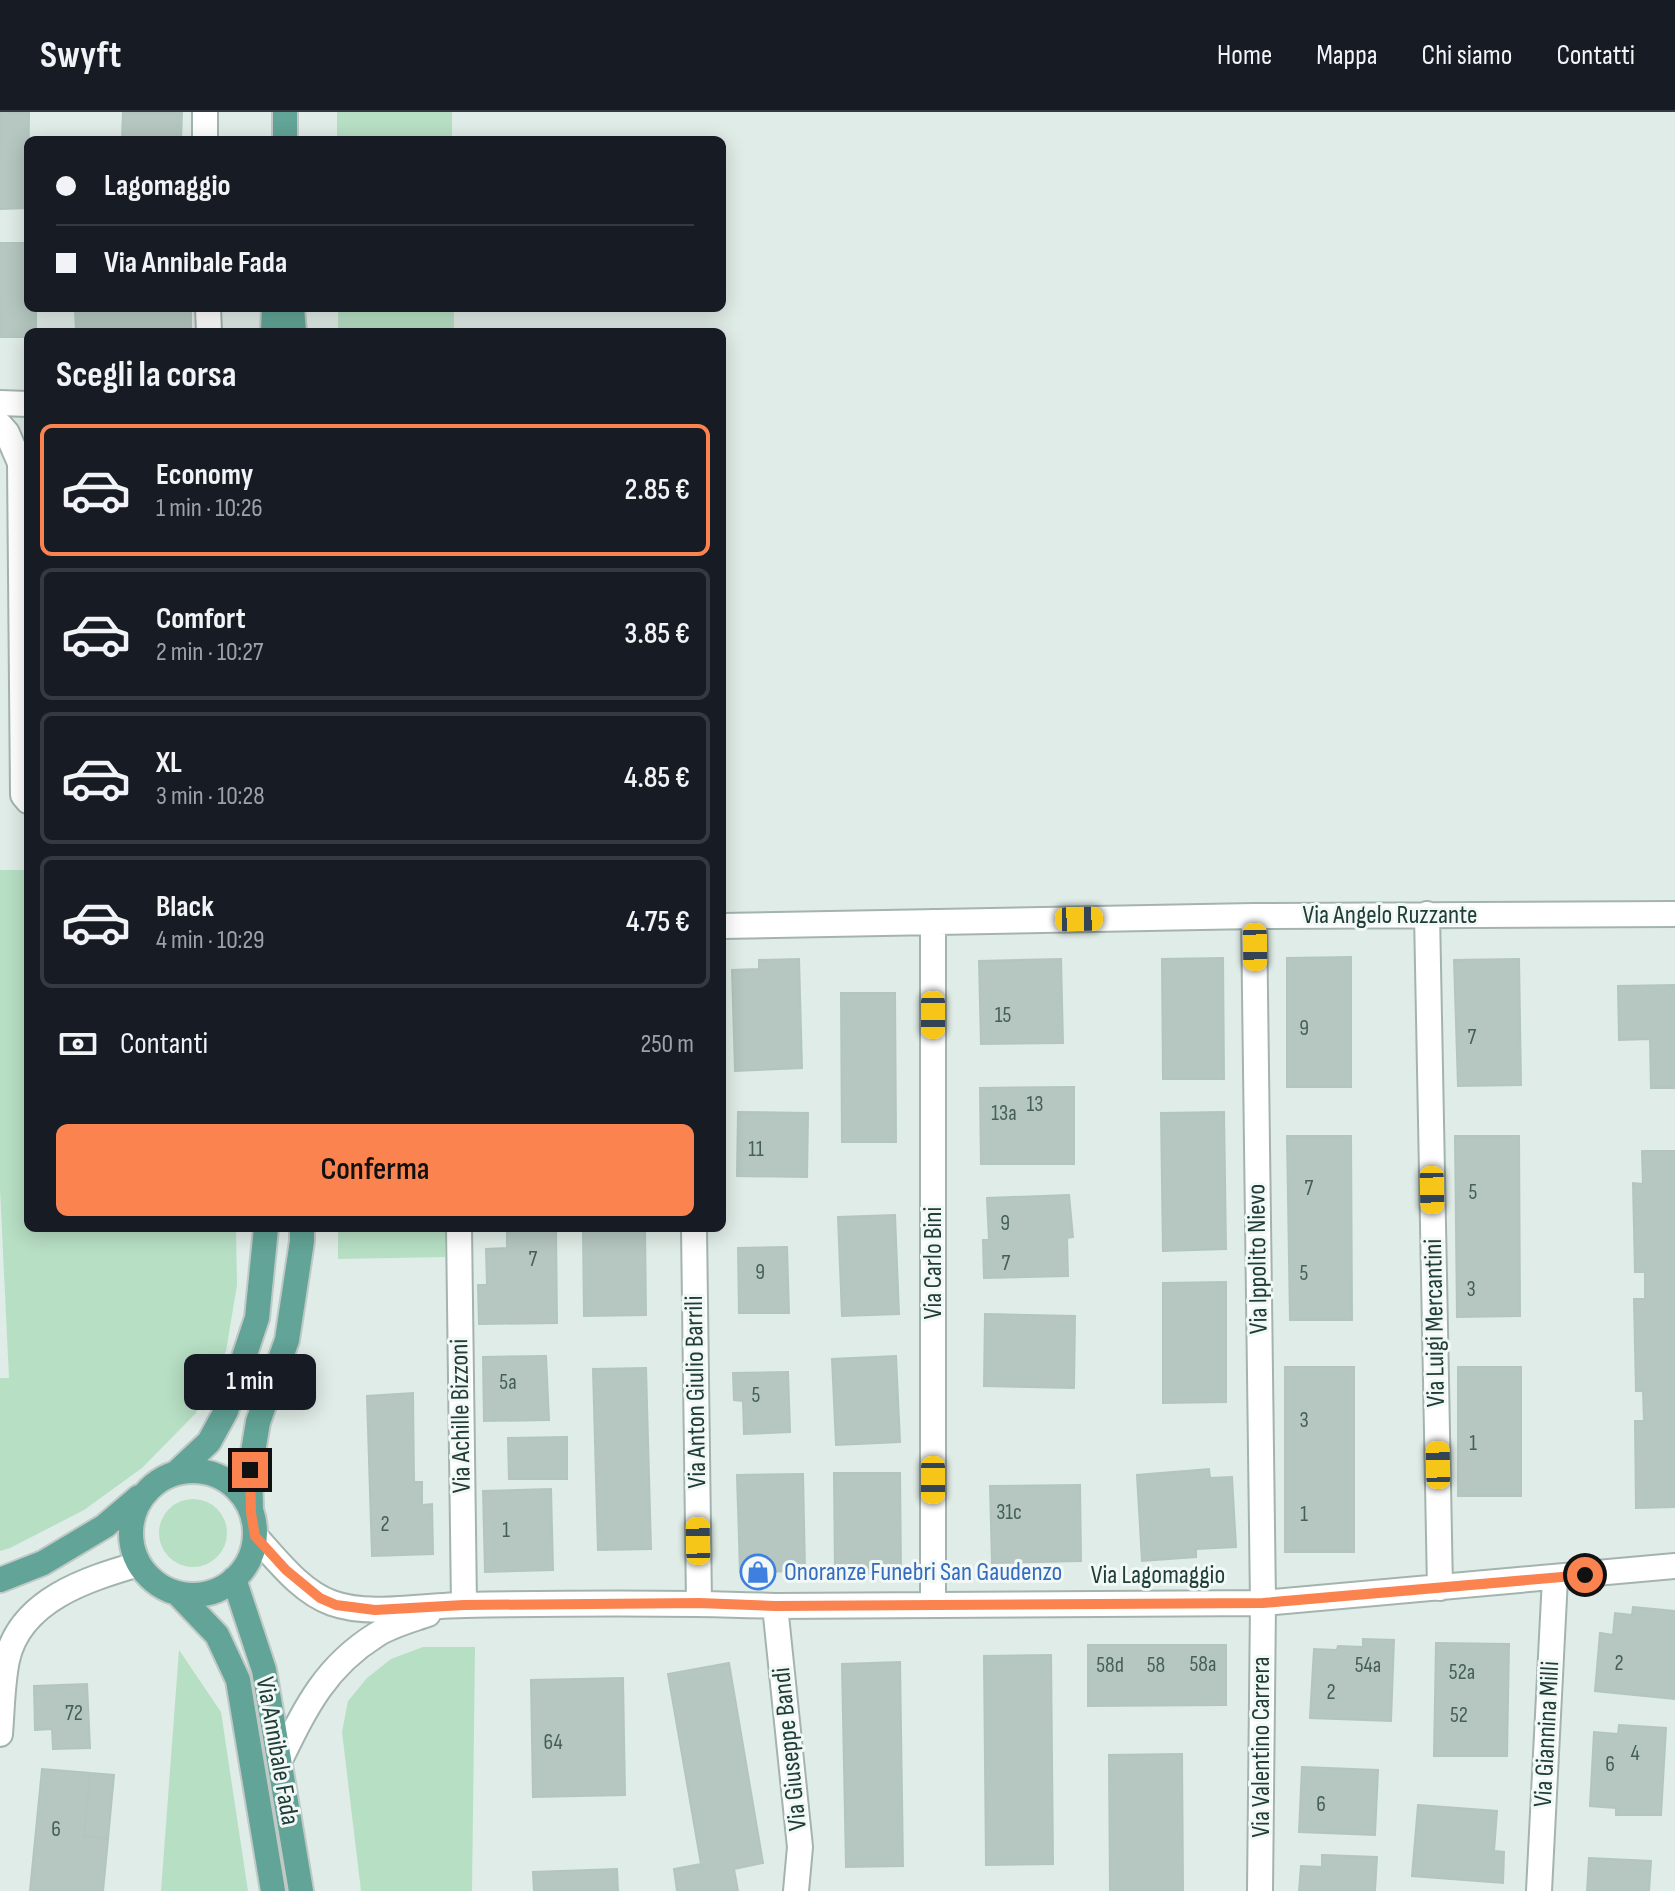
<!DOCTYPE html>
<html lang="it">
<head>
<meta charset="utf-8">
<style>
	:root { --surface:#171b24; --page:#20242c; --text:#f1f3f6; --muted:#9ea1a6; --line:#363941; --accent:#fa8350 }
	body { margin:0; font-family:"Sofia Sans Condensed",sans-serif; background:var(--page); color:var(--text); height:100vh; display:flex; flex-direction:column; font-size:30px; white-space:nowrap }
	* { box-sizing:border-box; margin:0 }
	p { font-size:26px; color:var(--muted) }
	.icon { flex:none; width:44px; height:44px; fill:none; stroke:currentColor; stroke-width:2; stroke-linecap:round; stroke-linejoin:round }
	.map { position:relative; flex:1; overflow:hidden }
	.side { position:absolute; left:24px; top:216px; width:702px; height:904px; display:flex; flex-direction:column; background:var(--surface); border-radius:12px; box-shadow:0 4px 20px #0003 }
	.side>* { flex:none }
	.guide { position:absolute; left:24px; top:24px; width:702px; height:176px; border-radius:12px; box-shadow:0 4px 20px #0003; display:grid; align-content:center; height:176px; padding:0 32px; background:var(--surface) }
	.end { position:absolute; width:36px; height:36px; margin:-18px; border:10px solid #fa8350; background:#111; box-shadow:0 0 0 4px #111 }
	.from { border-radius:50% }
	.bubble { position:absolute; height:56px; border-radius:12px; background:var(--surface); box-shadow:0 4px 20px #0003; font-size:26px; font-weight:600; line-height:56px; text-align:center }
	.car { position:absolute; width:24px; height:48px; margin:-24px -12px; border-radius:10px; box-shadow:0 0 6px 2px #0007; background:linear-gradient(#f5c518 24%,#345 0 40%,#f5c518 0 76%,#345 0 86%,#f5c518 0) }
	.guide b { display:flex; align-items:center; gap:28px; height:76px; font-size:30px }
	.guide b+b { border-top:2px solid var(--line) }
	.guide i { width:20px; height:20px; background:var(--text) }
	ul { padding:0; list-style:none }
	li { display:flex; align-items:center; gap:24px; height:132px; margin:0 16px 12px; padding:0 16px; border:4px solid var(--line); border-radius:12px }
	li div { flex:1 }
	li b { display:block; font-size:30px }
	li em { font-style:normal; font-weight:600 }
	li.active { border-color:var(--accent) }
	li>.icon { width:72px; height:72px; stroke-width:1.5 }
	h2 { padding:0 32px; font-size:36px; line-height:96px }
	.pay { display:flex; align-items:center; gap:20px; height:88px; padding:0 32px; font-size:30px }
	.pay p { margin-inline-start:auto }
	.action { display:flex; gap:16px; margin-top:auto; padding:16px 32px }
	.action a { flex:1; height:92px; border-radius:12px; background:var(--accent); color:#111; font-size:32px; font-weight:600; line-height:92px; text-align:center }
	header { display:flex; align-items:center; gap:48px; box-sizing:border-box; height:112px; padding:0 40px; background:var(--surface); border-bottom:2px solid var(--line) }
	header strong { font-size:38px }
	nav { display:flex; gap:44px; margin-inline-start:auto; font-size:28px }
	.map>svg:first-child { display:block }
	.green { fill:#b7dfc4 }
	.building { fill:#b5c7c0; stroke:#b2c6bf; stroke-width:2 }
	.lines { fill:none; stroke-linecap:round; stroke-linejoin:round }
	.minor-casing { stroke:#a3b4af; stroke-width:28 }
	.major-casing { stroke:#c1c9c7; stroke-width:28 }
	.minor { stroke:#fff; stroke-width:24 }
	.major { stroke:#62a497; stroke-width:24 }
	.route { stroke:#fa8350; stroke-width:10 }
	.labels { text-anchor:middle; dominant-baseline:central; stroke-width:6; stroke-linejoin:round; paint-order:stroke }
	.number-label { font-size:22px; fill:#456059 }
	.street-label { font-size:26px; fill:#203d37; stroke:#f1f8f5 }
	.shop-label { font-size:26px; fill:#366cbe; stroke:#f1f8f5; text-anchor:start }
</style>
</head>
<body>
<header>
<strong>Swyft</strong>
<nav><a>Home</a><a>Mappa</a><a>Chi siamo</a><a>Contatti</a></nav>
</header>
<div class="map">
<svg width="1675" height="1779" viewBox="0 0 1675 1779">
	<rect width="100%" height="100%" fill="#e0ece7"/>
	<path class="green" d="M337,0H452V28H337Z
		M338,196H454V220H338Z
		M0,758H28V1116H236L237,1173L226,1239L196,1301L142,1356L84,1398L10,1436L0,1439V1266H9L0,1077Z
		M338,1116H445V1145L338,1147Z
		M159 1421a34 34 0 1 1 68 0a34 34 0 1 1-68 0Z
		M423,1535H475L472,1779H361L342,1620L348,1589L367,1566L391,1547Z
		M179,1538L221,1600L248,1779H161Z"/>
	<path class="building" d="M0,0H29L28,96L0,97Z
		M123,0H182L181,28H122Z
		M0,131H28V196H36V220H28V225H0Z
		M75,196H191V220H76Z
		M1351,845V975H1287V846Z
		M1223,846L1224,967H1163L1162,847Z
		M799,847L802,956L735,959L732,858L759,857V848Z
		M1061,847L1063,931L981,932L979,849Z
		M1519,847L1521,973L1458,974L1454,848Z
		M1675,873V976H1651L1650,927L1619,928L1618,874Z
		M841,881H895L896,1030H842Z
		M1074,975V1052H981L980,976Z
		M738,1000L808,1001L807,1065L737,1064Z
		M1224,1000L1226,1137L1163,1139L1161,1001Z
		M1287,1024H1351L1352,1208H1290Z
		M1455,1024H1519L1520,1204L1457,1205Z
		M1642,1039H1675V1395L1636,1396L1635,1309H1644L1643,1279H1636L1634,1187H1645V1160H1635L1633,1071L1643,1072Z
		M1069,1083L1073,1125L1067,1126L1068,1164L984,1166L983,1128H989L987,1086Z
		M895,1103L899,1202L842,1204L838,1105Z
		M507,1116H556L557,1211L479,1212L478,1173H487L486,1137L507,1136Z
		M583,1116H645L646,1203L584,1204Z
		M787,1135L789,1201H739L738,1136Z
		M1226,1170V1290L1163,1291V1171Z
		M985,1202L1075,1204L1074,1276L984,1274Z
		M546,1244L549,1308L484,1309L483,1245Z
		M896,1244L900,1330L836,1333L832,1247Z
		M1285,1255H1354V1440H1285Z
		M1458,1255H1521V1384H1458Z
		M646,1256L651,1437L598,1438L593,1257Z
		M788,1260L790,1320L744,1322L743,1289L734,1288L733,1261Z
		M413,1281L414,1370H422V1393L432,1392L433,1442L372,1444L367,1284Z
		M567,1325V1367H509L508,1326Z
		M1209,1357L1210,1366L1232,1365L1236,1435L1196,1437V1445L1142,1449L1137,1363Z
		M834,1361H900L901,1461L835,1462Z
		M803,1362L805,1459L740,1460L737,1363Z
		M1080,1373L1081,1449L992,1451L990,1374Z
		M551,1377L553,1458L485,1460L483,1379Z
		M1633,1495L1675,1499V1587L1595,1579L1600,1521L1613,1523L1615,1501L1632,1503Z
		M1363,1527L1394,1528L1391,1609L1310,1606L1314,1537L1337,1538L1338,1534L1363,1535Z
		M1436,1531L1509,1532L1507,1644H1434Z
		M1088,1533H1226V1593L1088,1594Z
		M1051,1543L1053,1752L986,1753L984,1544Z
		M900,1550L903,1754L846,1755L842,1552Z
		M729,1551L763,1751L734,1757L738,1779H677L674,1757L701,1752L668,1562Z
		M623,1566L625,1683L533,1685L531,1568Z
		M87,1572L90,1636L53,1637L52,1617L35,1618L34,1574Z
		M1619,1613L1666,1616L1661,1703H1616V1696L1590,1694L1594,1620L1618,1622Z
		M1182,1642L1183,1779H1110L1109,1643Z
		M1302,1655L1378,1658L1375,1723L1299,1720Z
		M42,1657L90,1661L84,1724L108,1727L103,1779H30Z
		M90,1661L114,1663L108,1727L84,1724Z
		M1418,1693L1497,1699L1494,1739L1504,1740L1503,1771L1412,1764Z
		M1322,1743L1377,1745L1375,1779H1299L1301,1754L1322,1755Z
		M1589,1746L1651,1749L1649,1779H1587Z
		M617,1757L618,1779H534L533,1760Z"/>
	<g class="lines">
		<g class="minor-casing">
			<path id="minor" d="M205,0V28
				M208,196L209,220
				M0,291L28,292
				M0,313L7,321L20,351L23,683L28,689
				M1427,802L1440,1476
				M1254,804L1263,1491L1260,1779
				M933,810V1493
				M722,814L1254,804L1675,802
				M459,1116L464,1493
				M694,1116L699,1491
				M255,1424C277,1448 301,1480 332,1491C370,1505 425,1493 465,1493C568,1491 672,1490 775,1494L1263,1491L1675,1454
				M775,1494L800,1735L796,1779
				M0,1622C2,1598 2,1572 7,1548C20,1488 87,1467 139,1452
				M280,1648C306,1595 325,1555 376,1523C391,1513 411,1508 428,1502
				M1539,1779L1555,1466"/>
		</g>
		<g class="major-casing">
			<path id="major" d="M285,28V0
				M292,196L294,220
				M273,220L274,196
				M131 1421a62 62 0 1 1 124 0a62 62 0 1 1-124 0Z
				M176,1361L209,1330L226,1299L257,1206L266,1116
				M251,1398L250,1358L258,1310L287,1228L302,1129V1116
				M234,1467L264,1558L301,1779
				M0,1468L43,1451L105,1414L139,1385
				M177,1481L217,1523L238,1568L273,1779"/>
		</g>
		<use href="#minor" class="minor"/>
		<use href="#major" class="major"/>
	</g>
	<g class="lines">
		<path class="route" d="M250,1358L251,1401L255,1424L286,1458L320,1486L336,1493L375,1498L464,1493L699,1491L775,1494L1263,1491L1585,1463"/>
	</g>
	<defs>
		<g id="shop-ring" transform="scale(1.8)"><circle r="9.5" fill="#f1f8f5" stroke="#3f7fe0" stroke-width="1.5"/><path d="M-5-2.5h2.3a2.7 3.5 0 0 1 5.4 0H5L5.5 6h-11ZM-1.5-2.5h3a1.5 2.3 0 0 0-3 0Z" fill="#3f7fe0"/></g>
	</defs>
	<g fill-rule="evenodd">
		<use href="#shop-ring" x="758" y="1460"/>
	</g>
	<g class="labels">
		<g class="number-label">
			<text x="1003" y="903">15</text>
			<text x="1304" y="916">9</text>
			<text x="1472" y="925">7</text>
			<text x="1035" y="992">13</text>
			<text x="1004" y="1001">13a</text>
			<text x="756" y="1037">11</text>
			<text x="1309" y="1076">7</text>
			<text x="1473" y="1080">5</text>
			<text x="1005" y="1111">9</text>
			<text x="533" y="1147">7</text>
			<text x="1006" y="1151">7</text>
			<text x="760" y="1160">9</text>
			<text x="1304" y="1161">5</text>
			<text x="1471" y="1177">3</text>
			<text x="508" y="1270">5a</text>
			<text x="756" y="1283">5</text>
			<text x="1304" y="1308">3</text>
			<text x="1473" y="1331">1</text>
			<text x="1009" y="1400">31c</text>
			<text x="1304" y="1402">1</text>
			<text x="385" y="1412">2</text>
			<text x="506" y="1418">1</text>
			<text x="1619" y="1551">2</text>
			<text x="1203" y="1552">58a</text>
			<text x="1110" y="1553">58d</text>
			<text x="1156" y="1553">58</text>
			<text x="1368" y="1553">54a</text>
			<text x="1462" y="1560">52a</text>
			<text x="1331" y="1580">2</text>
			<text x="74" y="1601">72</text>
			<text x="1459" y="1603">52</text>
			<text x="553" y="1630">64</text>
			<text x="1635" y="1641">4</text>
			<text x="1610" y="1652">6</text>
			<text x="1321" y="1692">6</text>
			<text x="56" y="1717">6</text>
		</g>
		<g class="street-label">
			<text x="1390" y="803">Via Angelo Ruzzante</text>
			<text transform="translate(1258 1147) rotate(-91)">Via Ippolito Nievo</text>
			<text transform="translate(933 1151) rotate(-90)">Via Carlo Bini</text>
			<text transform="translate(1435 1211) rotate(-91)">Via Luigi Mercantini</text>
			<text transform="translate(696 1280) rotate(-91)">Via Anton Giulio Barrili</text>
			<text transform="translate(461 1304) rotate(-91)">Via Achille Bizzoni</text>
			<text x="1158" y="1463">Via Lagomaggio</text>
			<text transform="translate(1547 1622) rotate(-87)">Via Giannina Milli</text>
			<text transform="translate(1261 1635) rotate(-90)">Via Valentino Carrera</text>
			<text transform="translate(790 1637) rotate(-96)">Via Giuseppe Bandi</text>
			<text transform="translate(277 1639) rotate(80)">Via Annibale Fada</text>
		</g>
		<g class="shop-label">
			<text x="784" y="1460">Onoranze Funebri San Gaudenzo</text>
		</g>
	</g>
</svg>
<i class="end from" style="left:1585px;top:1463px"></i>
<i class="end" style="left:250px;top:1358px"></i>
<div class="bubble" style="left:184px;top:1242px;width:132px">1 min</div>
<i class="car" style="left:1079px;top:807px;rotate:89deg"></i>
<i class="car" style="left:1255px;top:835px;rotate:179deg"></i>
<i class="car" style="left:933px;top:903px;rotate:180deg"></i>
<i class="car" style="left:1432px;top:1078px;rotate:179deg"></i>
<i class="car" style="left:1438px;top:1353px;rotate:359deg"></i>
<i class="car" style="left:933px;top:1368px;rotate:180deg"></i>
<i class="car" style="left:698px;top:1429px;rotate:359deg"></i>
<div class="guide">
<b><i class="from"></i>Lagomaggio</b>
<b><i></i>Via Annibale Fada</b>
</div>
<section class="side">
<h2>Scegli la corsa</h2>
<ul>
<li class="active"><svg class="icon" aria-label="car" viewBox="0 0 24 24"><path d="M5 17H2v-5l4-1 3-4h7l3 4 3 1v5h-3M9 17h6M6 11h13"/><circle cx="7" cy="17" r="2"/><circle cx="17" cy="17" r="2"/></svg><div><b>Economy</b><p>1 min · 10:26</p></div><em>2.85 €</em></li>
<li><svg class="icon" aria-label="car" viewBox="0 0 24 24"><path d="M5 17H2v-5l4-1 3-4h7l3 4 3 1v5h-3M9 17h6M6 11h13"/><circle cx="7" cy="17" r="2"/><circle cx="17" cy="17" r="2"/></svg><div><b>Comfort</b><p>2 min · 10:27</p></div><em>3.85 €</em></li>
<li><svg class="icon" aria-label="car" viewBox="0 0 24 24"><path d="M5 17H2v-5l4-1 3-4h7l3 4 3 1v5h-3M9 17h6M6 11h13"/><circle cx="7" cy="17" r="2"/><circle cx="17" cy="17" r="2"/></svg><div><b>XL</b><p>3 min · 10:28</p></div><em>4.85 €</em></li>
<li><svg class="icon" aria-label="car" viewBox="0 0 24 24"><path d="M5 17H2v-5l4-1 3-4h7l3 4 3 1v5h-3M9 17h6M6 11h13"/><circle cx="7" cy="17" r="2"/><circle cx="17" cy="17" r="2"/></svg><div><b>Black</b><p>4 min · 10:29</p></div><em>4.75 €</em></li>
</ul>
<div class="pay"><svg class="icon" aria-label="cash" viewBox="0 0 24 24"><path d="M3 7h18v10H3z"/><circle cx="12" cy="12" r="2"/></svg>Contanti<p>250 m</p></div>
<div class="action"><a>Conferma</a></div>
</section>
</div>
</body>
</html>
